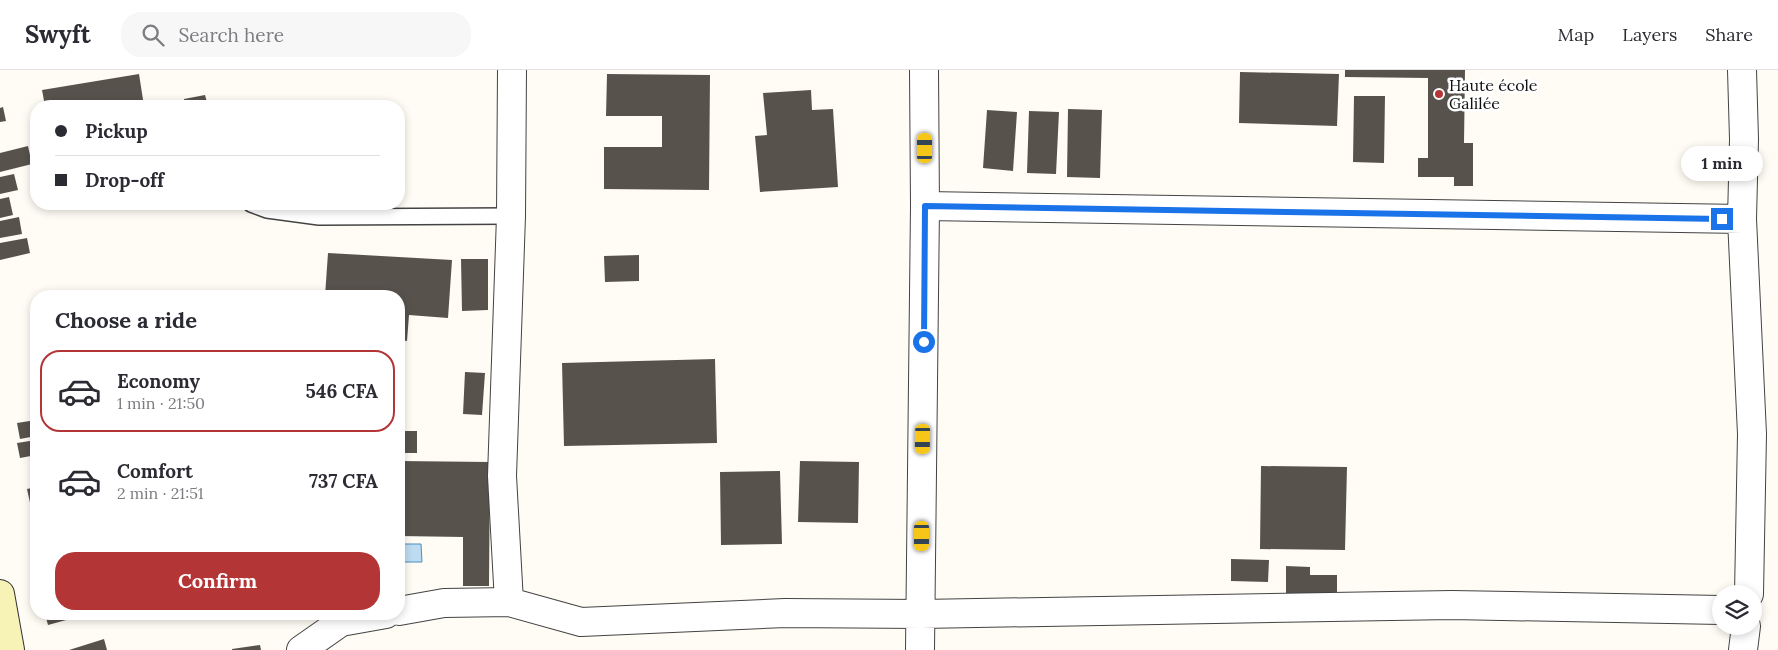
<!DOCTYPE html>
<html lang="en">
<head>
<meta charset="utf-8">
<style>
	:root { --surface:#fff; --page:#f7f7f7; --text:#2b2b33; --muted:#7c7c81; --line:#e1e1e2; --accent:#b33536 }
	body { margin:0; font-family:Lora,serif; background:var(--page); color:var(--text); height:100vh; display:flex; flex-direction:column; font-size:19px; white-space:nowrap }
	* { box-sizing:border-box; margin:0 }
	p { font-size:16px; color:var(--muted) }
	.icon { flex:none; width:28px; height:28px; fill:none; stroke:currentColor; stroke-width:2; stroke-linecap:round; stroke-linejoin:round }
	.map { position:relative; flex:1; overflow:hidden }
	.details { position:absolute; left:30px; top:220px; width:375px; height:330px; display:flex; flex-direction:column; background:var(--surface); border-radius:20px; box-shadow:0 2px 8px #0003 }
	.details>* { flex:none }
	.hud { position:absolute; left:30px; top:30px; width:375px; height:110px; border-radius:20px; box-shadow:0 2px 8px #0003; display:grid; align-content:center; height:110px; padding:0 25px; background:var(--surface) }
	.tools { position:absolute; left:1712px; top:515px; display:grid; gap:10px }
	.tools a { display:grid; place-items:center; width:50px; height:50px; border-radius:50%; background:var(--surface); box-shadow:0 2px 8px #0003; font-size:25px }
	.end { position:absolute; width:22px; height:22px; margin:-11px; border:6px solid #1a73e8; background:#fff; box-shadow:0 0 0 2px #fff }
	.from { border-radius:50% }
	.bubble { position:absolute; height:35px; border-radius:18px; background:var(--surface); box-shadow:0 2px 8px #0003; font-size:16px; font-weight:700; line-height:35px; text-align:center }
	.car { position:absolute; width:15px; height:30px; margin:-15px -8px; border-radius:6px; box-shadow:0 0 4px 1px #0007; background:linear-gradient(#f5c518 24%,#345 0 40%,#f5c518 0 76%,#345 0 86%,#f5c518 0) }
	.hud b { display:flex; align-items:center; gap:18px; height:48px; font-size:19px }
	.hud b+b { border-top:1px solid var(--line) }
	.hud i { width:12px; height:12px; background:var(--text) }
	ul { padding:0; list-style:none }
	li { display:flex; align-items:center; gap:15px; height:82px; margin:0 10px 8px; padding:0 15px; border:2px solid transparent; border-radius:20px }
	li div { flex:1 }
	li b { display:block; font-size:19px }
	li em { font-style:normal; font-weight:700 }
	li.selected { border-color:var(--accent) }
	li>.icon { width:45px; height:45px; stroke-width:1.5 }
	h2 { padding:0 25px; font-size:22px; line-height:60px }
	.primary-button { display:flex; gap:10px; margin-top:auto; padding:10px 25px }
	.primary-button a { flex:1; height:58px; border-radius:20px; background:var(--accent); color:#fff; font-size:20px; font-weight:700; line-height:58px; text-align:center }
	header { display:flex; align-items:center; gap:30px; box-sizing:border-box; height:70px; padding:0 25px; background:var(--surface); border-bottom:1px solid var(--line) }
	header strong { font-size:24px }
	nav { display:flex; gap:28px; margin-inline-start:auto; font-size:18px }
	.search { width:350px; height:45px; background:var(--page); display:flex; align-items:center; gap:12px; box-sizing:border-box; padding:0 18px; border-radius:20px; color:var(--muted); font-size:19px }
	.map>svg:first-child { display:block }
	.water { fill:#bddcf1; stroke:#4b8ec1 }
	.building { fill:#58524d }
	.lines { fill:none; stroke-linecap:round; stroke-linejoin:round }
	.lane-casing { stroke:#434343; stroke-width:18 }
	.street-casing { stroke:#434343; stroke-width:30 }
	.secondary-casing { stroke:#323232; stroke-width:30 }
	.lane { stroke:#fff; stroke-width:15 }
	.street { stroke:#fff; stroke-width:28 }
	.secondary { stroke:#f7f2b6; stroke-width:28 }
	.route { stroke:#1a73e8; stroke-width:6 }
	.poi-dot { fill:#b33536; stroke:#fff; stroke-width:2 }
	.labels { text-anchor:middle; dominant-baseline:central; stroke-width:5; stroke-linejoin:round; paint-order:stroke }
	.poi-label { font-size:16px; fill:#101010; stroke:#fff; text-anchor:start }
</style>
</head>
<body>
<header>
<strong>Swyft</strong>
<div class="search"><svg class="icon" aria-label="search" viewBox="0 0 24 24"><circle cx="10" cy="10" r="6"/><path d="M15 15l6 6"/></svg>Search here</div>
<nav><a>Map</a><a>Layers</a><a>Share</a></nav>
</header>
<div class="map">
<svg width="1778" height="580" viewBox="0 0 1778 580">
	<rect width="100%" height="100%" fill="#fefcf4"/>
	<path class="water" d="M399,474H421L422,492H399Z"/>
	<path class="building" d="M1345,0H1465L1464,73H1473V116H1454V107H1418V88H1428V8L1345,7Z
		M1240,2L1339,4L1337,56L1239,53Z
		M139,4L144,36H45L42,20Z
		M607,4L710,5L709,120L604,119V77H662V46H606Z
		M811,20L812,40L833,39L838,117L760,122L755,66L767,65L763,23Z
		M205,25L208,36H185L184,29Z
		M1354,26H1385L1384,93L1353,92Z
		M3,37L6,51L0,52V38Z
		M1068,39L1102,40L1100,108L1067,107Z
		M987,40L1017,42L1013,101L983,98Z
		M1029,41L1059,42L1056,104L1027,103Z
		M28,76L32,94L0,102V83Z
		M14,104L18,120L0,124V107Z
		M9,127L13,145L0,148V129Z
		M19,147L22,164L0,168V151Z
		M27,168L30,183L0,190V173Z
		M328,183L452,190L448,248L409,245L407,271L399,270V226H325Z
		M639,185V211L605,212L604,186Z
		M461,189H488V240L462,241Z
		M715,289L717,373L564,376L562,293Z
		M465,302L485,303L482,345L463,344Z
		M36,350V366L20,369L17,353Z
		M399,361H417V383H399Z
		M36,370V385L20,388L17,373Z
		M399,391L490,392L489,516H463V467L399,466Z
		M800,391L859,392L858,453L798,452Z
		M1261,396L1347,397L1345,480L1260,479Z
		M780,401L782,474L721,475L720,402Z
		M36,417V436L31,437L27,419Z
		M1231,489L1269,490L1268,512L1231,511Z
		M1286,496L1310,497V505H1337V524H1286Z
		M45,544H88L48,555Z
		M104,569L107,580H69Z
		M260,575L261,580H232V579Z"/>
	<g class="lines">
		<g class="lane-casing">
			<path id="lane" d="M251,134L267,140L319,147L511,146"/>
		</g>
		<g class="street-casing">
			<path id="street" d="M1742,0L1744,69L1742,149L1752,364L1749,524
				M925,136L1742,149
				M509,532L502,406L511,146L512,0
				M399,541L444,533L509,532L581,552L785,543L921,544L1452,535L1721,540
				M301,580L341,552L386,544
				M920,580L925,136L924,0
				M1743,580L1746,556"/>
		</g>
		<g class="secondary-casing">
			<path id="secondary" d="M0,524L10,580"/>
		</g>
		<use href="#lane" class="lane"/>
		<use href="#street" class="street"/>
		<use href="#secondary" class="secondary"/>
	</g>
	<g class="lines">
		<path class="route" d="M924,272L925,136L1722,149"/>
	</g>
	<circle class="poi-dot" cx="1439" cy="24" r="5"/>
	<g class="labels">
		<g class="poi-label">
			<text x="1449" y="15">Haute école<tspan x="1449" dy="18">Galilée</tspan></text>
		</g>
	</g>
</svg>
<div class="tools">
<a><svg class="icon" aria-label="layers" viewBox="0 0 24 24"><path d="M12 4l9 5-9 5-9-5zM3 14l9 5 9-5"/></svg></a>
</div>
<i class="end from" style="left:924px;top:272px"></i>
<i class="end" style="left:1722px;top:149px"></i>
<div class="bubble" style="left:1681px;top:76px;width:82px">1 min</div>
<i class="car" style="left:925px;top:78px;rotate:0deg"></i>
<i class="car" style="left:923px;top:369px;rotate:181deg"></i>
<i class="car" style="left:922px;top:466px;rotate:180deg"></i>
<div class="hud">
<b><i class="from"></i>Pickup</b>
<b><i></i>Drop-off</b>
</div>
<section class="details">
<h2>Choose a ride</h2>
<ul>
<li class="selected"><svg class="icon" aria-label="car" viewBox="0 0 24 24"><path d="M5 17H2v-5l4-1 3-4h7l3 4 3 1v5h-3M9 17h6M6 11h13"/><circle cx="7" cy="17" r="2"/><circle cx="17" cy="17" r="2"/></svg><div><b>Economy</b><p>1 min · 21:50</p></div><em>546 CFA</em></li>
<li><svg class="icon" aria-label="car" viewBox="0 0 24 24"><path d="M5 17H2v-5l4-1 3-4h7l3 4 3 1v5h-3M9 17h6M6 11h13"/><circle cx="7" cy="17" r="2"/><circle cx="17" cy="17" r="2"/></svg><div><b>Comfort</b><p>2 min · 21:51</p></div><em>737 CFA</em></li>
</ul>
<div class="primary-button"><a>Confirm</a></div>
</section>
</div>
</body>
</html>
